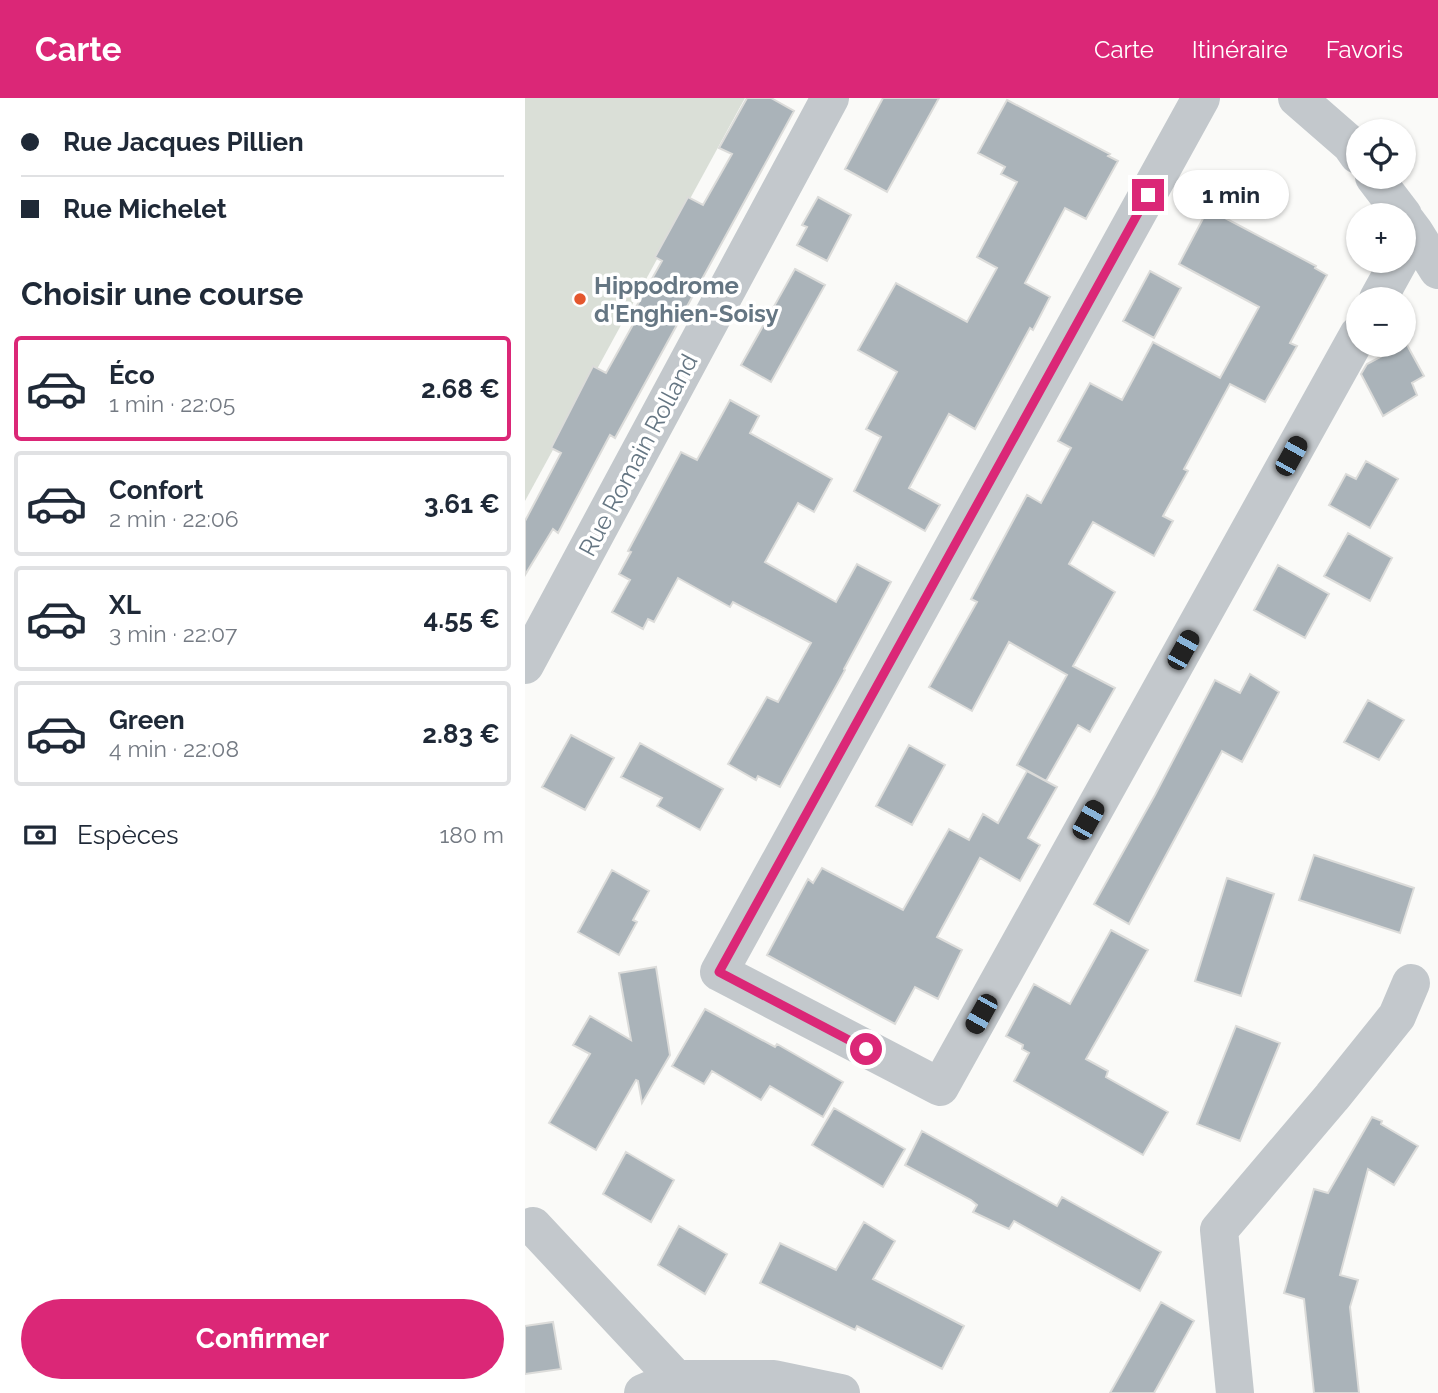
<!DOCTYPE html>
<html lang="fr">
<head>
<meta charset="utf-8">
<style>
	:root { --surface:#fff; --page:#f6f6f7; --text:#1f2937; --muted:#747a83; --line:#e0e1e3; --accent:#db2777 }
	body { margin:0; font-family:Raleway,sans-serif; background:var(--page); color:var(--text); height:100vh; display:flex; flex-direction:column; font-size:26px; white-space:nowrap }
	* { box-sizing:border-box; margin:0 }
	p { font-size:23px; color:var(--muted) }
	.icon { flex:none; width:38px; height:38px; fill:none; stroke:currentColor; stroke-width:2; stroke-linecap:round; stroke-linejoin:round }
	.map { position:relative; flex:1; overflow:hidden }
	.drawer { display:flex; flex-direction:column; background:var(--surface); width:525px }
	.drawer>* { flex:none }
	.guide { display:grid; align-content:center; height:154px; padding:0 21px; background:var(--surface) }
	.buttons { position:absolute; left:821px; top:21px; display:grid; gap:14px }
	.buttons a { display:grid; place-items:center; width:70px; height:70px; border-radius:50%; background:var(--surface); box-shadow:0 2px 5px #0004; font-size:35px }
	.end { position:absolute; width:32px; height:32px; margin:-16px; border:9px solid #db2777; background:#fff; box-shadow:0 0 0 4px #fff }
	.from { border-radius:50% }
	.bubble { position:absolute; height:49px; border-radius:24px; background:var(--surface); box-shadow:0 2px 5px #0004; font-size:23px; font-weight:700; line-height:49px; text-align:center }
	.car { position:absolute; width:21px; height:42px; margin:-21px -10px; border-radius:9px; box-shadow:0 0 5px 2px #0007; background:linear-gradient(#222 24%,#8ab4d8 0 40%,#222 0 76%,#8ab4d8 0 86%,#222 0) }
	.guide b { display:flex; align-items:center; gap:24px; height:66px; font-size:26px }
	.guide b+b { border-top:2px solid var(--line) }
	.guide i { width:18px; height:18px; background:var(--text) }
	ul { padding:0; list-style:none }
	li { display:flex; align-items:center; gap:21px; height:105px; margin:0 14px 10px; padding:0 7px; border:4px solid var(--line); border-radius:7px }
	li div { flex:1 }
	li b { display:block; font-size:26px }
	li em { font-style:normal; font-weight:700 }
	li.current { border-color:var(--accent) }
	li>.icon { width:63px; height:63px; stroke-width:1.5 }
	h2 { padding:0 21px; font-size:32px; line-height:84px }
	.pay { display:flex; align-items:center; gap:18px; height:77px; padding:0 21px; font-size:26px }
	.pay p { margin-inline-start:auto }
	.button { display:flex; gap:14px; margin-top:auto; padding:14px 21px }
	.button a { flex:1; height:80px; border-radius:42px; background:var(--accent); color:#fff; font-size:28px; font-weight:700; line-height:80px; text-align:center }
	header { display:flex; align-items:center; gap:42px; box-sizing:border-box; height:98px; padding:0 35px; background:var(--accent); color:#fff }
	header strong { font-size:33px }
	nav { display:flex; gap:38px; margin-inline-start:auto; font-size:24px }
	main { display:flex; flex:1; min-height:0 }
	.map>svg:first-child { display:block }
	.green { fill:#dadfd7 }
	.building { fill:#aab3b9; stroke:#dcdcda; stroke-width:2 }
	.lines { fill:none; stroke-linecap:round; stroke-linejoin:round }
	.minor { stroke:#c3c8cc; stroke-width:38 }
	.route { stroke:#db2777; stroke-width:9 }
	.poi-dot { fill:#e4572e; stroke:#fff; stroke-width:2.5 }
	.labels { text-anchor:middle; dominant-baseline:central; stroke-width:7; stroke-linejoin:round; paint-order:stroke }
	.poi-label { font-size:24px; font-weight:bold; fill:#657683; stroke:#fff; text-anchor:start }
	.street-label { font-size:24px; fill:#657683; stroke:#fff }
</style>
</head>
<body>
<header>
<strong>Carte</strong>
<nav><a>Carte</a><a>Itinéraire</a><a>Favoris</a></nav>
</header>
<main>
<section class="drawer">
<div class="guide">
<b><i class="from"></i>Rue Jacques Pillien</b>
<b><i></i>Rue Michelet</b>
</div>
<h2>Choisir une course</h2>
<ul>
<li class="current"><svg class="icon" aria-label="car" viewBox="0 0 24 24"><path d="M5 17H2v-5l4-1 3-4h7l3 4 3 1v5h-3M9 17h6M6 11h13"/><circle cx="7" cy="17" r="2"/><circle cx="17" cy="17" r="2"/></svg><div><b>Éco</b><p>1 min · 22:05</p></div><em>2.68 €</em></li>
<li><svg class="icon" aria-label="car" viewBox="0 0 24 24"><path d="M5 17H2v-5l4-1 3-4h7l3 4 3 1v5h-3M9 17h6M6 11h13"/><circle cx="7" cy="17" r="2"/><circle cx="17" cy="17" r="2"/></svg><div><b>Confort</b><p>2 min · 22:06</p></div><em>3.61 €</em></li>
<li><svg class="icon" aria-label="car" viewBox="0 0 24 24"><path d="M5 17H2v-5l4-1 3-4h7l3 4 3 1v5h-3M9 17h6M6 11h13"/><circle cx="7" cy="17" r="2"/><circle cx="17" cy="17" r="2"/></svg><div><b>XL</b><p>3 min · 22:07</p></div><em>4.55 €</em></li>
<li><svg class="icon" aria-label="car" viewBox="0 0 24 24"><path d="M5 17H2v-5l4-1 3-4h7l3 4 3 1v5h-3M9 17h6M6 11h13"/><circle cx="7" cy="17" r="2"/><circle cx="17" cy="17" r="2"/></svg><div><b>Green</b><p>4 min · 22:08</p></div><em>2.83 €</em></li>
</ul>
<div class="pay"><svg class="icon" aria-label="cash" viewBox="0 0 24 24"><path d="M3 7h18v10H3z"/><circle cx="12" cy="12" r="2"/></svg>Espèces<p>180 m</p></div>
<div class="button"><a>Confirmer</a></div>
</section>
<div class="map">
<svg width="913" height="1295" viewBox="0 0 913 1295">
	<rect width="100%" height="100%" fill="#fafaf8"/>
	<path class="green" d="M0,0H220L0,403Z"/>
	<path class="building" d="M222,0H246L269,13L90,340L85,337L33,435L28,431L0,477V423L36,355L26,350L68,268L81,275L115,214L110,211L137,163L130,159L163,99L178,107L207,56L194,50Z
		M358,0H414L362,94L320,71Z
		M482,2L585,56L583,58L593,63L561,121L540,110L500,185L525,199L508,232L505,230L450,331L424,316L384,390L415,407L400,433L329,393L356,339L341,331L372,274L333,252L371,185L442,224L472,170L452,159L492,84L476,76L480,69L453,55Z
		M293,99L326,117L302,163L272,147L282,129L277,127Z
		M683,111L791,168L790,170L802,177L765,245L772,248L740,304L705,286L659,371L663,373L638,418L648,423L629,458L568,424L544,466L590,494L548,568L590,590L565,634L553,627L521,683L492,667L542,577L484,544L447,613L404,589L452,504L446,501L502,397L516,405L546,350L533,343L565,285L597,302L628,244L695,280L734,209L654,166Z
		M270,171L300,187L246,284L216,267Z
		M625,173L656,190L629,240L598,223Z
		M881,245L899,278L887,285L892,297L858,318L836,276L842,266Z
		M205,302L234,318L225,335L307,381L289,414L273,405L240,464L311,504L332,466L366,484L319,571L320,572L255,689L233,678L231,682L203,666L242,599L253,604L286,545L208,504L205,509L153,480L129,524L123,521L118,531L87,514L105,482L94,476L106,454L103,453L156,354L172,362Z
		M841,363L873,381L845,430L804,407L821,376L831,381Z
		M823,435L867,460L845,503L799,478Z
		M753,467L804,496L780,540L729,512Z
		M725,576L754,594L717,664L697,653L604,826L569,806L630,697L690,582L715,595Z
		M843,602L879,622L854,662L819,644Z
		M46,637L89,660L60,712L17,689Z
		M115,645L198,691L175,732L132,708L137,700L96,679Z
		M384,647L420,667L387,727L351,708Z
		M502,673L532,689L503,740L515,747L495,783L455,760L412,839L437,852L413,901L390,889L370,926L242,857L283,781L288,785L297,770L378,812L424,731L444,742L458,716L473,725Z
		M789,757L889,790L875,835L774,802Z
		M87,772L124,793L108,822L112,824L94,857L53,834Z
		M702,780L749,796L716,898L670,883Z
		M586,832L623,852L561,961L583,973L581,979L643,1014L618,1057L489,983L504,955L497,951L498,947L481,938L509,886L545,906Z
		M131,869L145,957L117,1005L113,983L111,982L71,1052L24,1025L65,956L48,947L65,918L106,942L94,875Z
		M180,911L250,949L252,946L318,984L298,1019L245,988L236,1002L187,973L179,986L147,968Z
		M711,928L755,945L715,1043L672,1026Z
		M309,1010L380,1051L358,1089L287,1047Z
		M847,1019L857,1023L856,1026L893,1048L869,1087L843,1071L815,1177L833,1182L825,1209L834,1295H789L779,1201L759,1195L789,1091L803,1095Z
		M397,1033L532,1108L537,1099L636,1154L615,1193L489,1123L484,1131L448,1114L452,1107L446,1102L380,1067Z
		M101,1054L149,1082L126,1124L78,1096Z
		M339,1124L370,1143L348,1181L439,1228L417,1271L332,1228L330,1232L235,1185L255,1145L311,1172Z
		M154,1128L202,1156L180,1196L133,1167Z
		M636,1204L669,1223L629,1295H585Z
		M28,1224L36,1271L0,1276V1228Z"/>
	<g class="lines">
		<path class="minor" d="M676,0L194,874L415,989L833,237
			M772,0L826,47L833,57
			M849,79L878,117
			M878,119L890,135L913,172
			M853,201L874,163
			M0,567L305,0
			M8,1128L151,1281
			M118,1295L151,1281H249L316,1295
			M710,1295L694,1132L807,999L872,918L886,885"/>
	</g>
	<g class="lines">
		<path class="route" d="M341,951L194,874L623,97"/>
	</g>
	<circle class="poi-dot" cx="55" cy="201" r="7"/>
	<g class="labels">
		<g class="poi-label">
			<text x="69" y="187">Hippodrome<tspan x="69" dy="28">d'Enghien-Soisy</tspan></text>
		</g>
		<g class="street-label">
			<text transform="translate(113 357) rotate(-62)">Rue Romain Rolland</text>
		</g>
	</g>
</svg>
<div class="buttons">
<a><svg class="icon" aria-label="locate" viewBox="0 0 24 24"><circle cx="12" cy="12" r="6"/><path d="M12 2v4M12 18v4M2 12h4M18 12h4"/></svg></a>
<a>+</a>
<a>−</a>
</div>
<i class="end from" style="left:341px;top:951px"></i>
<i class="end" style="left:623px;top:97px"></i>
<div class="bubble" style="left:648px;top:72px;width:116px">1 min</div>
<i class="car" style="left:766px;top:358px;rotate:29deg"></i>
<i class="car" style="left:658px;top:552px;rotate:29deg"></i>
<i class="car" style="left:563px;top:722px;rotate:29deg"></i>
<i class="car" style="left:456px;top:916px;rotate:209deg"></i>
</div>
</main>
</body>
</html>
